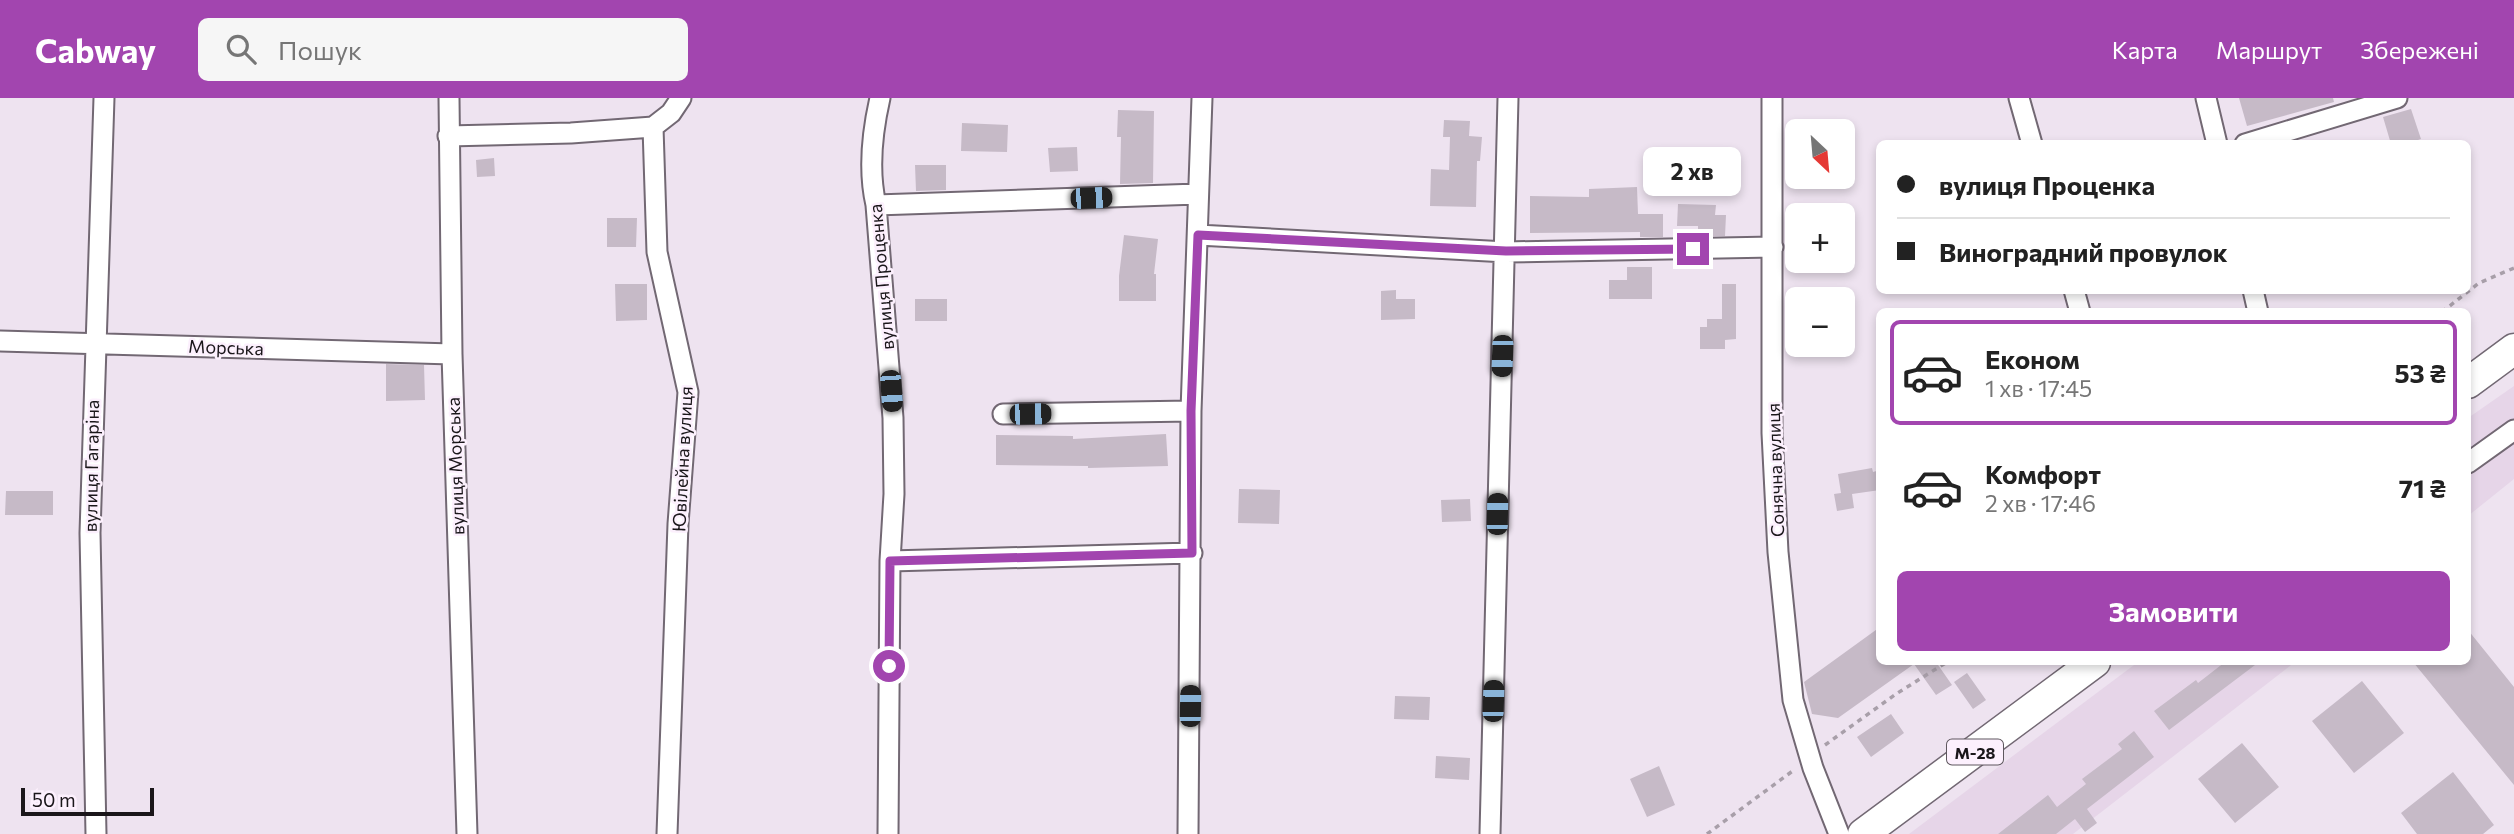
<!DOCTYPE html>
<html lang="uk">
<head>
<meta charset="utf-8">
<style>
	:root { --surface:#fff; --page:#f6f6f6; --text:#222; --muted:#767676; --line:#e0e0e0; --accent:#a245af }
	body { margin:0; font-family:Commissioner,sans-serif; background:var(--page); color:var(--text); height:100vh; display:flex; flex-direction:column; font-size:26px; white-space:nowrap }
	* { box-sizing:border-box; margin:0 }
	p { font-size:23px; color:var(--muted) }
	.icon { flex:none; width:38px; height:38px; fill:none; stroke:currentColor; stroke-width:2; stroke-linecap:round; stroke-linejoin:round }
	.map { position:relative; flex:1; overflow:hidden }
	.side { position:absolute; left:1876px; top:210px; width:595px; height:357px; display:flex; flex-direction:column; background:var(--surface); border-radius:10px; box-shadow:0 4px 10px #0003 }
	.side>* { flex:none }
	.banner { position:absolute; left:1876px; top:42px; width:595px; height:154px; border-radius:10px; box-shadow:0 4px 10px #0003; display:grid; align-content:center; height:154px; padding:0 21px; background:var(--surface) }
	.needle { width:46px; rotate:154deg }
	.fabs { position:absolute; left:1785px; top:21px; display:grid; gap:14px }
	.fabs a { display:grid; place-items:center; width:70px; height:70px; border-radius:10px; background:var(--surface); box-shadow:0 4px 10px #0003; font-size:35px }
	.scale { position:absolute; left:21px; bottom:18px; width:133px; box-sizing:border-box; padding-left:7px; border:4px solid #1a161a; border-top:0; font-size:19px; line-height:24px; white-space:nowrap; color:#1a161a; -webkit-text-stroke:5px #fcf0fd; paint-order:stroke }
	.end { position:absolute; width:32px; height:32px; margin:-16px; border:9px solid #a245af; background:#fff; box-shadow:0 0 0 4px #fff }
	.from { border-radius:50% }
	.bubble { position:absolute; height:49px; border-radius:10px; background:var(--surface); box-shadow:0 4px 10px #0003; font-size:23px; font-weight:700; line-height:49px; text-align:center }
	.car { position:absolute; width:21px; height:42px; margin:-21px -10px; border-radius:9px; box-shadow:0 0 5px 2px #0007; background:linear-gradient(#222 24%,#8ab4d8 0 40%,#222 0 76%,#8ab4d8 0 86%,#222 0) }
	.banner b { display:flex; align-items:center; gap:24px; height:66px; font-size:26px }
	.banner b+b { border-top:2px solid var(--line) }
	.banner i { width:18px; height:18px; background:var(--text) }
	ul { padding:12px 0 0; list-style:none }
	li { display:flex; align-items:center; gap:21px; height:105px; margin:0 14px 10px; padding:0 7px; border:4px solid transparent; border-radius:10px }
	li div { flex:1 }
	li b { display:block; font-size:26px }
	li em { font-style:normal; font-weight:700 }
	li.selected { border-color:var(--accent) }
	li>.icon { width:63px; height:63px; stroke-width:1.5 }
	.action { display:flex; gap:14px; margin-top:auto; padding:14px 21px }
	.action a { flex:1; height:80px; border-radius:10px; background:var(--accent); color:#fff; font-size:28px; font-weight:700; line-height:80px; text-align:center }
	header { display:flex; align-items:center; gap:42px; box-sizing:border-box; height:98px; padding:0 35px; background:var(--accent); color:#fff }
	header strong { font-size:33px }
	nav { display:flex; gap:38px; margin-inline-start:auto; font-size:24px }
	.search { width:490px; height:63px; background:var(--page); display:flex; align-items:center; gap:18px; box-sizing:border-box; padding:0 24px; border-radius:10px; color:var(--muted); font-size:26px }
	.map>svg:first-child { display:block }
	.built { fill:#e6d5e8 }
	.building { fill:#c6bac7 }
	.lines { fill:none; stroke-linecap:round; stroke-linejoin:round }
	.minor-casing { stroke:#726873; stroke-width:23 }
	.highway-casing { stroke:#726873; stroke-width:33 }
	.path { stroke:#a89fa9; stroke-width:3.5; stroke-dasharray:5 5; stroke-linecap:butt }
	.minor { stroke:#fff; stroke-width:19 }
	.highway { stroke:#fff; stroke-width:30 }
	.route { stroke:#a245af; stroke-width:9 }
	.labels { text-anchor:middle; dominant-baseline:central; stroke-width:5; stroke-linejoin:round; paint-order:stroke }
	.shield { fill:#fcf0fd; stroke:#5e575e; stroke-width:2 }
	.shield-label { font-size:16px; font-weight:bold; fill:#1a161a }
	.street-label { font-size:18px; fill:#1a161a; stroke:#fcf0fd }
</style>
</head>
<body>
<header>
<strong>Cabway</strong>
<div class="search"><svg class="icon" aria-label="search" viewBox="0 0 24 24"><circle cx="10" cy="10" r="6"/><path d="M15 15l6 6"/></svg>Пошук</div>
<nav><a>Карта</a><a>Маршрут</a><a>Збережені</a></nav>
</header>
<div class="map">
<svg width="2514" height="736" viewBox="0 0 2514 736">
	<rect width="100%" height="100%" fill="#eee3f0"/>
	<path class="built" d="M2514,288V381L2468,418V320Z
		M2138,564H2295L2073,736H1909Z"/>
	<path class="building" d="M2239,0H2333L2334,4L2247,28Z
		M2411,11L2421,41L2406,46H2391L2383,19Z
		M1118,12L1154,13L1153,85L1120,86L1121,39H1117Z
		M1444,22L1470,23L1469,38L1482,39L1480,63H1477L1476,109L1430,108L1431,71L1449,72L1450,39H1443Z
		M962,25L1008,27L1007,54L961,53Z
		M1077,49L1078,73L1050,74L1048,50Z
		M494,60L495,78L477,79L476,62Z
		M915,67H946V92L916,93Z
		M1637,89L1638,116H1663V139H1640V134L1530,135V98L1589,99V91Z
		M1678,106L1716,107L1715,117H1726L1725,138H1698V128H1677Z
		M607,120H637L636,149H607Z
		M1124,137L1158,141L1154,176H1156V203H1119V178Z
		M1627,169H1652V201H1609V182H1627Z
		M615,186H647V222L616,223Z
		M1722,186H1736V241L1725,242V251H1700V229H1707V221H1722Z
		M1396,192V201H1415V221L1381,222V193Z
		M915,201H947V223H915Z
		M386,266L424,267L425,302L386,303Z
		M1166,336L1168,368L1088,370V368L996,367V337L1073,338V341Z
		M1872,370L1873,374L1880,372V392L1852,396L1854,410L1837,413L1834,396L1841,395L1838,376Z
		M1239,391L1280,392L1279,426L1238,425Z
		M6,393H53V417H5Z
		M1470,401L1471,423L1442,424L1441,402Z
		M1880,529V564H1936L1952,587L1936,597L1914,566L1838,620L1812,616L1804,584Z
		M2468,532L2514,589V687L2413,564H2468Z
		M2225,564H2259L2169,632L2154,613L2196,582L2198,585Z
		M1967,575L1986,602L1973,611L1954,584Z
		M2362,583L2404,635L2354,675L2312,623Z
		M1395,598L1430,599L1429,622L1394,621Z
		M1891,616L1904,635L1871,659L1857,639Z
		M2134,633L2154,659L2087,711L2097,725L2085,734L2075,721L2056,736H1998L2048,697L2057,709L2086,686L2082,681L2122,651L2118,646Z
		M2242,645L2279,689L2235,725L2198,681Z
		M1436,658L1470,660L1469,682L1435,680Z
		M1659,668L1675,707L1647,719L1630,681Z
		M2453,674L2494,727L2483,736H2417L2401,715Z"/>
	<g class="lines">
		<g class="minor-casing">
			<path id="minor" d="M449,0L452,256L467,736
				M880,0C872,35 868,72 876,107L893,320L894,396L890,463L888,736
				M1772,0V335L1778,454L1793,602L1813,670L1839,736
				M2019,0L2032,46
				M2206,0L2217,46
				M448,38L571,35L653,29
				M2245,46L2397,0
				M876,107L1198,96
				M1198,137L1506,154L1773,149
				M2074,192L2080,214
				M2253,192L2258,214
				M0,243L452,256
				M1003,316L1191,313
				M2468,365L2514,332
				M890,463L1192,455
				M96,736L90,435L104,0
				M667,736L678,426L688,294L657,154L653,29L671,15L681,0
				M1188,736L1191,313L1202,0
				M1490,736L1508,0"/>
		</g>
		<g class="highway-casing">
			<path id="highway" d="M2468,285L2514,251
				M1863,736L2095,564"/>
		</g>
		<path class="path" d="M2442,214L2479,185L2514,170
			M1825,647L1896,596L1947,564
			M1707,736L1794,672"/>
		<use href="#minor" class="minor"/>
		<use href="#highway" class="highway"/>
	</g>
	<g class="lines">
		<path class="route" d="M889,568L890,463L1192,455L1191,313L1198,137L1506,153L1693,151"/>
	</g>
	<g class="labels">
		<rect class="shield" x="1947" y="641.5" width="56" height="25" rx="5"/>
		<g class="shield-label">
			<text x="1975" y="654">М-28</text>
		</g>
		<g class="street-label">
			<text transform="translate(881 179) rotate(-95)">вулиця Проценка</text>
			<text transform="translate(226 249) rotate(2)">Морська</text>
			<text transform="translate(682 361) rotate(-87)">Ювілейна вулиця</text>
			<text transform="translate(91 368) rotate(-89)">вулиця Гагаріна</text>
			<text transform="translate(455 368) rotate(-92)">вулиця Морська</text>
			<text transform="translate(1775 372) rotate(-92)">Сонячна вулиця</text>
		</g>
	</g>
</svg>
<div class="fabs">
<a><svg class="needle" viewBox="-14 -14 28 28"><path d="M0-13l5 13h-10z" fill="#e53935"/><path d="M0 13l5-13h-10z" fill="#767676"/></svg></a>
<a>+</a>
<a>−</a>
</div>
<div class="scale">50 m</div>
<i class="end from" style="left:889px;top:568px"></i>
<i class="end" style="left:1693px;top:151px"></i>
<div class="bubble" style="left:1643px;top:49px;width:98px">2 хв</div>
<i class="car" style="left:1091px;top:100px;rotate:88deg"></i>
<i class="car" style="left:1502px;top:258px;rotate:182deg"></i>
<i class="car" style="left:891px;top:293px;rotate:176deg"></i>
<i class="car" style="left:1030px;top:316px;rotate:89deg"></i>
<i class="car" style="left:1497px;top:416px;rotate:1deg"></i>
<i class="car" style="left:1493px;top:603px;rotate:2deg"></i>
<i class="car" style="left:1190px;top:608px;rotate:1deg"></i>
<div class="banner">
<b><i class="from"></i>вулиця Проценка</b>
<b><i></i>Виноградний провулок</b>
</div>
<section class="side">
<ul>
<li class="selected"><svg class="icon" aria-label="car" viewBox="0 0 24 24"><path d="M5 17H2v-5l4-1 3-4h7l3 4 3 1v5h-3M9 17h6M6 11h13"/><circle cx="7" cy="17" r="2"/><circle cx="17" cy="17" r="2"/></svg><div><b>Економ</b><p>1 хв · 17:45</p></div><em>53 ₴</em></li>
<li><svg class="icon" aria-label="car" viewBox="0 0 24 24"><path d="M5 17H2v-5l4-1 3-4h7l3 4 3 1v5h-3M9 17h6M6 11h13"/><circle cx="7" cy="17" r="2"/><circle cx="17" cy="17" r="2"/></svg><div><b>Комфорт</b><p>2 хв · 17:46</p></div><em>71 ₴</em></li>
</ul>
<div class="action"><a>Замовити</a></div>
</section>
</div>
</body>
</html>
